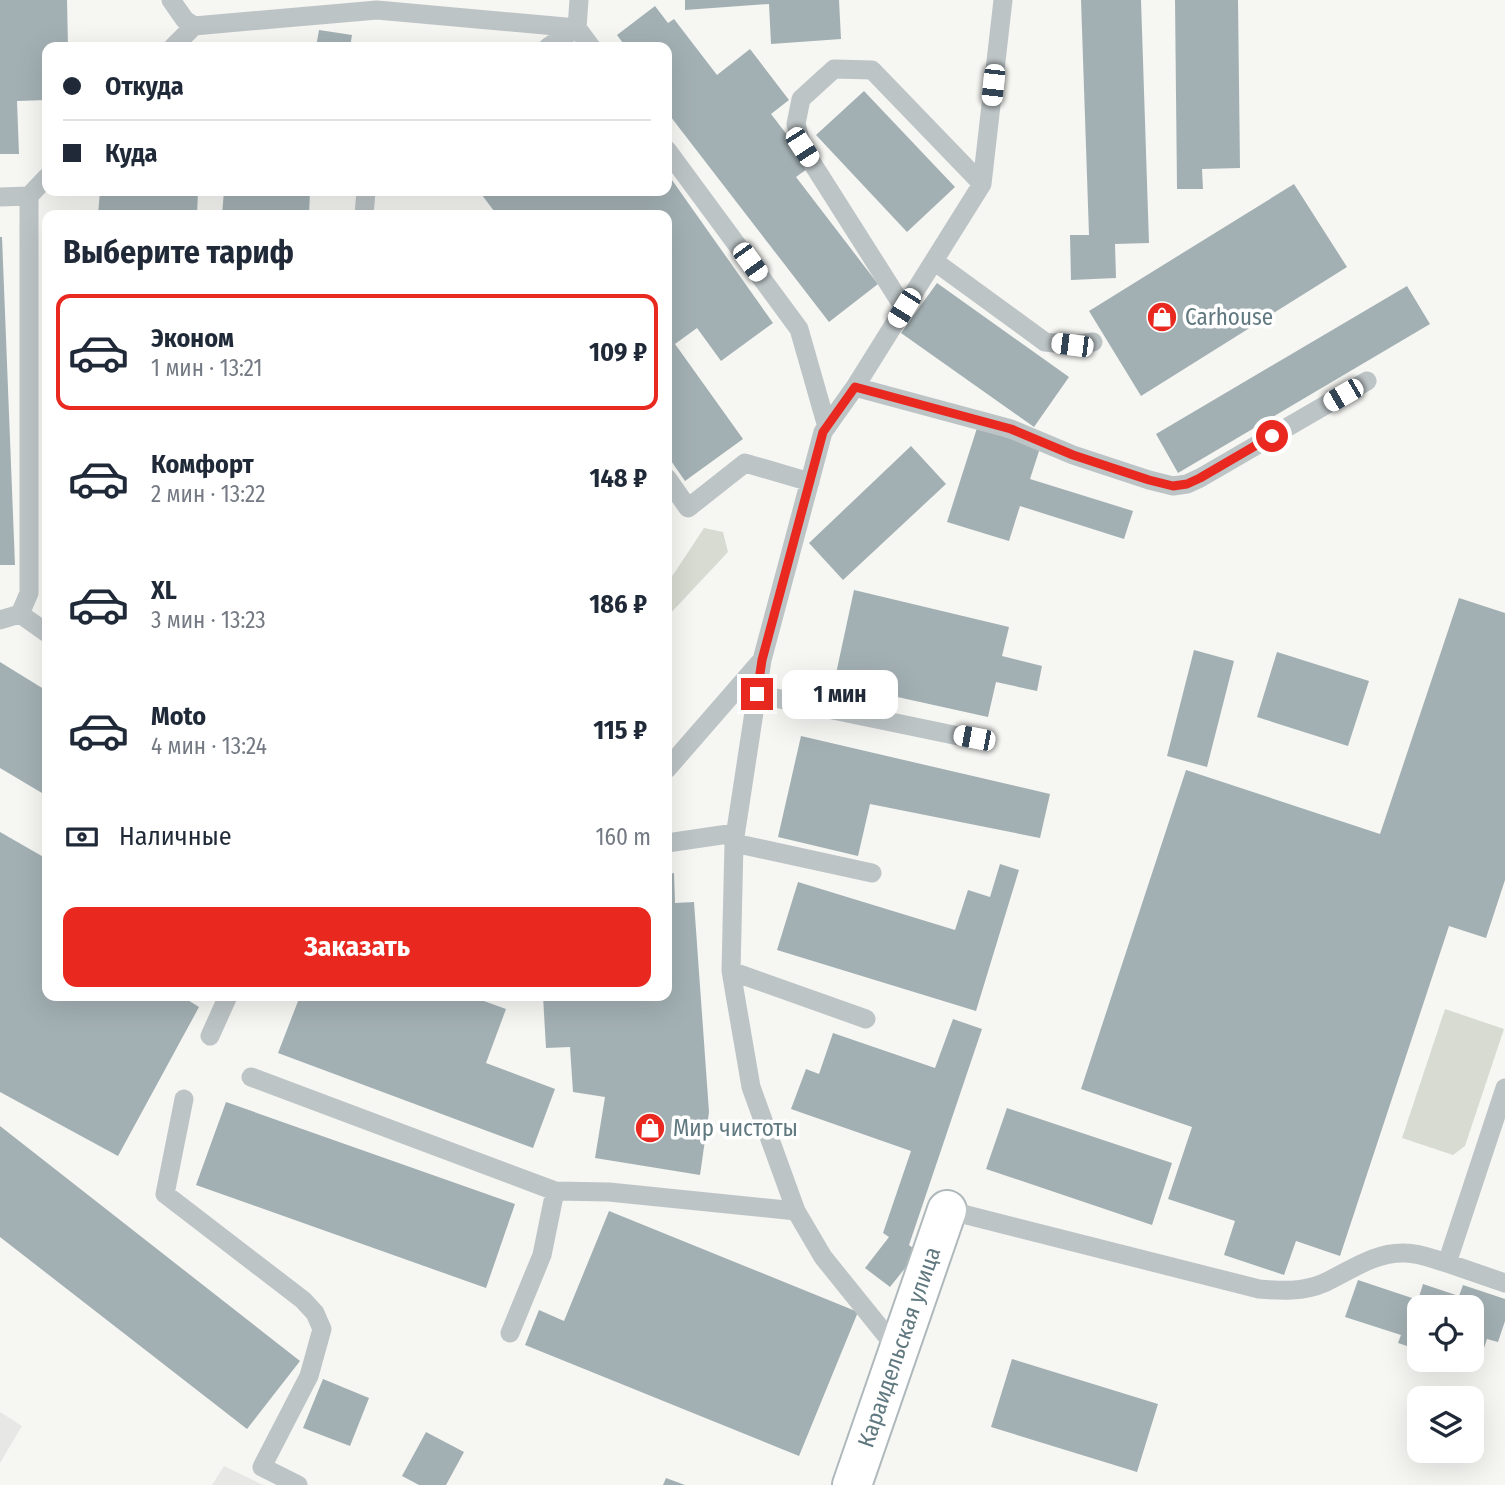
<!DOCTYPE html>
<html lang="ru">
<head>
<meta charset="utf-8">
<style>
	:root { --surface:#fff; --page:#f2f2f3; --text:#1f2937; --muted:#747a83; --line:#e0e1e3; --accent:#e92920 }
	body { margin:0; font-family:"Fira Sans Condensed",sans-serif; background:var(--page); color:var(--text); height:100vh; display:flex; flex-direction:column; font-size:26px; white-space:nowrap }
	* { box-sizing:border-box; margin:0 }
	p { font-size:23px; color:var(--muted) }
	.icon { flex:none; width:38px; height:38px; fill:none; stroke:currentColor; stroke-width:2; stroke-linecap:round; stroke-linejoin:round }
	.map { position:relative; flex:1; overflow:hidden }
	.details { position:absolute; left:42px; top:210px; width:630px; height:791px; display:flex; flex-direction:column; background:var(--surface); border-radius:14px; box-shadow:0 7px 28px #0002 }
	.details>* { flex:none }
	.hud { position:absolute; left:42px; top:42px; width:630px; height:154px; border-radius:14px; box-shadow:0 7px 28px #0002; display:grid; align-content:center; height:154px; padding:0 21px; background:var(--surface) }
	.controls { position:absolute; left:1407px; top:1295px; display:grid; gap:14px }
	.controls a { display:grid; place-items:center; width:77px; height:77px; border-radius:14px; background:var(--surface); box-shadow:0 7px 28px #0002; font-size:35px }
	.end { position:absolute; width:32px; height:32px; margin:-16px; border:9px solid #e92920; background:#fff; box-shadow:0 0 0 4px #fff }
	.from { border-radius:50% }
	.bubble { position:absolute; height:49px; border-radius:14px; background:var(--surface); box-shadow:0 7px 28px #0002; font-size:23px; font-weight:700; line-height:49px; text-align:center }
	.car { position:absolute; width:21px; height:42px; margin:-21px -10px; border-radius:9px; box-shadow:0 0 5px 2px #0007; background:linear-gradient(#fff 24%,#345 0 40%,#fff 0 76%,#345 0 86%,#fff 0) }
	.hud b { display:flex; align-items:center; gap:24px; height:66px; font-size:26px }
	.hud b+b { border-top:2px solid var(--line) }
	.hud i { width:18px; height:18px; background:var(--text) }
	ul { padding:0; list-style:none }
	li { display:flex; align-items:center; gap:21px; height:116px; margin:0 14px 10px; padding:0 7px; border:4px solid transparent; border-radius:14px }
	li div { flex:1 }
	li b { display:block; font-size:26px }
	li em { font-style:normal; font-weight:700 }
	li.active { border-color:var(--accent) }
	li>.icon { width:63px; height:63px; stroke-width:1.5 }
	h2 { padding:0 21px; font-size:32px; line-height:84px }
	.pay { display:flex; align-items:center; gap:18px; height:77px; padding:0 21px; font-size:26px }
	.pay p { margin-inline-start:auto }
	.action { display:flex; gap:14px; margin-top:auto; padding:14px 21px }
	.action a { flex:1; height:80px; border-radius:14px; background:var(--accent); color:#fff; font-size:28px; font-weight:700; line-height:80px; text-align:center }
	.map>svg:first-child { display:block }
	.built { fill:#e7e7e6 }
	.green { fill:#d7dbd2 }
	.building { fill:#a3b0b3 }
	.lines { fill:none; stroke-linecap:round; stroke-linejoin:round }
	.secondary-casing { stroke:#afb8bb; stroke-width:42 }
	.lane { stroke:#bdc4c6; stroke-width:19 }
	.secondary { stroke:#fff; stroke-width:38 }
	.route { stroke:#e92920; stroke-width:9 }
	.labels { text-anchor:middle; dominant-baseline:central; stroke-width:7; stroke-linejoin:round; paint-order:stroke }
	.poi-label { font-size:23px; fill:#60787f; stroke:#fff; text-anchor:start }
	.street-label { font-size:23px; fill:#60787f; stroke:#fff }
</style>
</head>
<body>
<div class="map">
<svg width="1505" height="1485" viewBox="0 0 1505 1485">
	<rect width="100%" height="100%" fill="#f6f6f3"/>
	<path class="built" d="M0,1412L22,1426L0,1463Z
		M224,1466L263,1485H212Z"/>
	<path class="green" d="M704,528L723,532L728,552L667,617V580L673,575Z
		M1445,1009L1504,1029L1465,1146L1453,1155L1402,1138Z"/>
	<path class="building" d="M0,0H67L68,47H47V100L17,101L19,154H0Z
		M685,0H839L841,39L771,44L769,4L685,10Z
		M1081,0H1141L1149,243L1115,244L1116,278L1071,280L1070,235H1089Z
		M1175,0H1238L1240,168L1202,169L1203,189H1177Z
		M655,6L668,23L674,19L717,75L750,49L789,100L771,114L811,166L796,177L878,284L829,322L667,112V47H626L617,35Z
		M319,30L352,35L350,47H316Z
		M864,91L955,187L907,232L816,135Z
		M667,173L773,323L721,361L697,328L675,344L743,439L685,481L667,455V215H497L479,191H667Z
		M1294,184L1347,267L1141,396L1089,311Z
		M100,191H198L197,215H98Z
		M224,191H310L309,215H222Z
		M0,237H2L15,565H0Z
		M937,283L1069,377L1034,427L901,333Z
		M1407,286L1430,324L1178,473L1156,434Z
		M977,428L1040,448L1030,479L1133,511L1124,539L1020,506L1009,541L947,522Z
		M911,446L946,484L843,580L809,543Z
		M854,590L1009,627L1002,656L1042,666L1037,691L996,682L988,717L834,683Z
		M1459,598L1505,613V880L1486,938L1449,926L1340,1256L1296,1241L1284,1275L1224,1255L1235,1221L1168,1199L1192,1127L1081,1089L1186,770L1380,834Z
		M1194,650L1234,661L1207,767L1167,756Z
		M1277,652L1369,681L1348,746L1257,717Z
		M0,662L47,691V796L0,768Z
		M801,736L1050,794L1040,838L870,804L858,856L778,837Z
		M0,832L47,859V996H184L183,997L199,1007L118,1156L0,1092Z
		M1000,864L1019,870L976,1011L777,950L798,882L955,930L968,890L990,897Z
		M674,873L675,903L694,902L709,1112L700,1175L595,1158L605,1097L573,1092L570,1047L546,1048L543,996H667V874Z
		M300,996H470L506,1009L486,1063L555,1089L533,1148L278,1053Z
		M953,1019L982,1029L909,1245L918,1252L890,1287L865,1268L889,1237L883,1233L911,1151L791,1109L806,1069L819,1074L833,1033L935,1068Z
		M226,1102L515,1204L486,1288L196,1185Z
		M1007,1108L1172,1163L1152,1225L986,1169Z
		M0,1126L300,1361L247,1429L0,1237Z
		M609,1211L858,1312L799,1456L525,1345L539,1310L564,1321Z
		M1358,1280L1418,1300L1423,1284L1459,1296L1463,1285L1505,1299V1321L1498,1342L1487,1339L1477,1369L1450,1360H1472V1307H1419V1350L1398,1343L1401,1335L1345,1317Z
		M1012,1359L1158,1404L1137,1472L991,1427Z
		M323,1379L369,1398L350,1446L303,1428Z
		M426,1432L464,1452L446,1485H419L402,1476Z
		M666,1478L685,1485H663Z"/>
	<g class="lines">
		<g class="secondary-casing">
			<path id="secondary" d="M852,1485L947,1210"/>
		</g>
		<path class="lane" d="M171,0L185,20L194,26
			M579,0L577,28L591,47
			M173,47L194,26L377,10L577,28
			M548,47L577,28
			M667,150L799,329L827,427
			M0,197L29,196
			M364,215L366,191
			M934,261L1045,342L1072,345L1093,342
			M904,308L802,147L796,124L801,99L834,69L872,70L982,184
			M855,387L1011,429L1073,455L1149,480L1173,486L1187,484L1200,478L1367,381
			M667,478L688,508L745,463L810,482
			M20,614L29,593V196L47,177
			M0,620L20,614L47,633
			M756,694L973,739
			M667,769L761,661
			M667,843L735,833
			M734,843L872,873
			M731,971L866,1019
			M210,1036L228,996
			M251,1077L555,1191L609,1192L796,1211
			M184,1099L165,1194L303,1300L315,1313L322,1329L309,1376L262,1467L298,1485
			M947,1210L1259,1289C1281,1291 1303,1292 1324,1283C1350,1271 1374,1252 1405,1253C1420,1253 1433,1259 1447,1263L1505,1088
			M1447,1263L1505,1283
			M510,1333L542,1255L555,1191
			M898,1350L823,1257L796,1211L751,1087L731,971L734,843L762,660L823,432L855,387L982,184L1003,0"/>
		<use href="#secondary" class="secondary"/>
	</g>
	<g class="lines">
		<path class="route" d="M757,694L762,660L823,432L855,387L1011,429L1073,455L1149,480L1173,486L1187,484L1200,478L1272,436"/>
	</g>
	<defs>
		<g id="shop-disc" transform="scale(1.575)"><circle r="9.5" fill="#e92920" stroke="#fff"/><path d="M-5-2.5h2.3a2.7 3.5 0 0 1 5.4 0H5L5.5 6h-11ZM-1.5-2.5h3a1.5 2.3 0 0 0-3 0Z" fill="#fff"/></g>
	</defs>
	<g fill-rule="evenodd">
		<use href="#shop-disc" x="1162" y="317"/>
		<use href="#shop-disc" x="650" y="1128"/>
	</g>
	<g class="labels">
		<g class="poi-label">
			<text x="1185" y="317">Carhouse</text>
			<text x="673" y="1128">Мир чистоты</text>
		</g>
		<g class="street-label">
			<text transform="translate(899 1347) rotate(-71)">Караидельская улица</text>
		</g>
	</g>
</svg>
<div class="controls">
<a><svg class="icon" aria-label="locate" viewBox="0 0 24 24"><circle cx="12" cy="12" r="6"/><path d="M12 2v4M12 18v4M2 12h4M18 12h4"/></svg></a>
<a><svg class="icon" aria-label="layers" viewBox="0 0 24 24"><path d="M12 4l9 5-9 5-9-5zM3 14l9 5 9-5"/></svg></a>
</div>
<i class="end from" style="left:1272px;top:436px"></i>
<i class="end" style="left:757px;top:694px"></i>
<div class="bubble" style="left:782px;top:670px;width:116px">1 мин</div>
<i class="car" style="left:993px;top:85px;rotate:186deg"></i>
<i class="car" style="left:802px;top:147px;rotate:147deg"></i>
<i class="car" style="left:750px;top:262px;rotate:144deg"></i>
<i class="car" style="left:904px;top:308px;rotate:212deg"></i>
<i class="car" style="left:1072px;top:345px;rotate:277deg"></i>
<i class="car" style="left:1343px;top:395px;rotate:240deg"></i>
<i class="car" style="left:974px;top:738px;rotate:281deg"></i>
<div class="hud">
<b><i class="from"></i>Откуда</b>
<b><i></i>Куда</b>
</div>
<section class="details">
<h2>Выберите тариф</h2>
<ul>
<li class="active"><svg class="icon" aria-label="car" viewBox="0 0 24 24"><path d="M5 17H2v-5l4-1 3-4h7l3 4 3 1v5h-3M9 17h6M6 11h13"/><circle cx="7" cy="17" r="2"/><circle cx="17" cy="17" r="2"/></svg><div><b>Эконом</b><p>1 мин · 13:21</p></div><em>109 ₽</em></li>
<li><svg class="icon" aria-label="car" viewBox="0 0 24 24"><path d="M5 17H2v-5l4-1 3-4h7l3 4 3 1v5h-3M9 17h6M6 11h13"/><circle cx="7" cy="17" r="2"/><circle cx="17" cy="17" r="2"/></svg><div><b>Комфорт</b><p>2 мин · 13:22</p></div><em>148 ₽</em></li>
<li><svg class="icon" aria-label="car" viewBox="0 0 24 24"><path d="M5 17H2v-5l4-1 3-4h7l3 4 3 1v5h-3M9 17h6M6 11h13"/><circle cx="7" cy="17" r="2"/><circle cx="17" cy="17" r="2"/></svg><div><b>XL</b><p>3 мин · 13:23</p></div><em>186 ₽</em></li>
<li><svg class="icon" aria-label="car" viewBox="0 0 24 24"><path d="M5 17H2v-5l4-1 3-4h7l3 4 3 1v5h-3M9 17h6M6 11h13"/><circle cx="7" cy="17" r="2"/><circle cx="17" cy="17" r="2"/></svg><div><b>Moto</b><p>4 мин · 13:24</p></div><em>115 ₽</em></li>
</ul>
<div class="pay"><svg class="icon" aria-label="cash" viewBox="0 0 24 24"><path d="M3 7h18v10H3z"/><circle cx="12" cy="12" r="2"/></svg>Наличные<p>160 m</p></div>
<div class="action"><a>Заказать</a></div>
</section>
</div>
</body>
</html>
